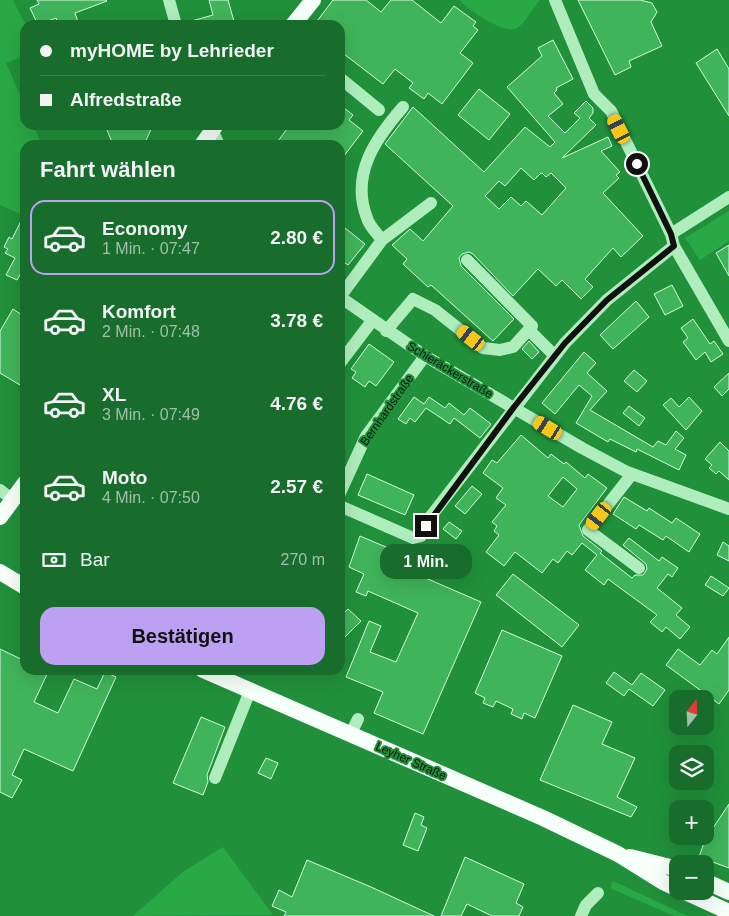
<!DOCTYPE html>
<html lang="de">
<head>
<meta charset="utf-8">
<style>
	:root { --surface:#186c2c; --page:#217134; --text:#f1f3f6; --muted:#9fc0a9; --line:#367f48; --accent:#bca0f2 }
	body { margin:0; font-family:Helvetica,sans-serif; background:var(--page); color:var(--text); height:100vh; display:flex; flex-direction:column; font-size:19px; white-space:nowrap }
	* { box-sizing:border-box; margin:0 }
	p { font-size:16px; color:var(--muted) }
	.icon { flex:none; width:28px; height:28px; fill:none; stroke:currentColor; stroke-width:2; stroke-linecap:round; stroke-linejoin:round }
	.map { position:relative; flex:1; overflow:hidden }
	.drawer { position:absolute; left:20px; top:140px; width:325px; height:535px; display:flex; flex-direction:column; background:var(--surface); border-radius:15px; box-shadow:0 5px 20px #0002 }
	.drawer>* { flex:none }
	.guide { position:absolute; left:20px; top:20px; width:325px; height:110px; border-radius:15px; box-shadow:0 5px 20px #0002; display:grid; align-content:center; height:110px; padding:0 20px; background:var(--surface) }
	.needle { width:32px; rotate:18deg }
	.buttons { position:absolute; left:669px; top:690px; display:grid; gap:10px }
	.buttons a { display:grid; place-items:center; width:45px; height:45px; border-radius:10px; background:var(--surface); box-shadow:0 5px 20px #0002; font-size:25px }
	.end { position:absolute; width:22px; height:22px; margin:-11px; border:6px solid #111; background:#fff; box-shadow:0 0 0 2px #fff }
	.from { border-radius:50% }
	.bubble { position:absolute; height:35px; border-radius:15px; background:var(--surface); box-shadow:0 5px 20px #0002; font-size:16px; font-weight:700; line-height:35px; text-align:center }
	.car { position:absolute; width:15px; height:30px; margin:-15px -8px; border-radius:6px; box-shadow:0 0 4px 1px #0007; background:linear-gradient(#f5c518 24%,#345 0 40%,#f5c518 0 76%,#345 0 86%,#f5c518 0) }
	.guide b { display:flex; align-items:center; gap:18px; height:48px; font-size:19px }
	.guide b+b { border-top:1px solid var(--line) }
	.guide i { width:12px; height:12px; background:var(--text) }
	ul { padding:0; list-style:none }
	li { display:flex; align-items:center; gap:15px; height:75px; margin:0 10px 8px; padding:0 10px; border:2px solid transparent; border-radius:15px }
	li div { flex:1 }
	li b { display:block; font-size:19px }
	li em { font-style:normal; font-weight:700 }
	li.current { border-color:var(--accent) }
	li>.icon { width:45px; height:45px; stroke-width:1.5 }
	h2 { padding:0 20px; font-size:22px; line-height:60px }
	.pay { display:flex; align-items:center; gap:12px; height:55px; padding:0 20px; font-size:19px }
	.pay p { margin-inline-start:auto }
	.button { display:flex; gap:10px; margin-top:auto; padding:10px 20px }
	.button a { flex:1; height:58px; border-radius:15px; background:var(--accent); color:#111; font-size:20px; font-weight:700; line-height:58px; text-align:center }
	.map>svg:first-child { display:block }
	.green { fill:#29a945 }
	.building { fill:#40b45a; stroke:#d5f9dd; fill-rule:evenodd }
	.lines { fill:none; stroke-linecap:round; stroke-linejoin:round }
	.minor { stroke:#b0edbd; stroke-width:12 }
	.major { stroke:#f6fff9; stroke-width:16 }
	.route { stroke:#111; stroke-width:6 }
	.labels { text-anchor:middle; dominant-baseline:central; stroke-width:4; stroke-linejoin:round; paint-order:stroke }
	.street-label { font-size:12px; fill:#111; stroke:#20903a }
</style>
</head>
<body>
<div class="map">
<svg width="729" height="916" viewBox="0 0 729 916">
	<rect width="100%" height="100%" fill="#20903a"/>
	<path class="green" d="M0,0H13L26,25L25,56L6,63L25,106V125H33L42,145H25V216L0,205Z
		M460,0H540C533,8 526,22 517,28C506,36 465,8 460,0Z
		M729,211V241L700,260L685,238Z
		M223,847L273,915L133,916L184,871Z
		M613,881L688,916H674L610,888Z"/>
	<path class="building" d="M37,0H106L107,1L75,13L79,25H58L56,18L38,25L30,8L39,4Z
		M209,0H228L235,25H188V22L213,15Z
		M333,0H366L381,12L391,0H412L441,23L454,6L476,22L473,26L478,30L460,53L473,63L442,104L428,93L424,99L409,88L413,83L395,69L383,84L340,51V25H314Z
		M578,0H640L652,3L657,12L651,22L662,46L629,61L631,67L615,75Z
		M553,40L573,79L556,88L557,90L554,93L563,104L548,116L565,133L580,118L574,113L586,101L593,108V113L589,118L596,125L562,158L608,137L612,146L601,151L620,172L616,175L619,178L603,193L643,236L621,257L613,248L585,279L593,287L581,299L562,280L556,286L538,269L513,296L473,254L469,252L462,254L459,258L461,266L514,319L493,341L431,285L428,287L403,264L407,259L392,245L410,229L423,241L453,206L385,144L413,107L484,172L525,127L550,147L555,142L507,87L542,56L538,48ZM521,168L534,180L540,174L542,173L546,177L551,173L566,188L542,215L526,201L521,206L511,197L499,209L485,196L499,181L505,186Z
		M717,49L729,69V116L696,63Z
		M479,89L510,114L489,140L458,115Z
		M340,105L353,115L349,120L363,131L340,161V145H275L290,125H340Z
		M105,125H146L152,127L144,145H113Z
		M25,213V256L21,264L25,266L17,280L6,275L15,258L5,253L8,249L4,247L9,237L12,239Z
		M340,224L365,244L348,265L340,259Z
		M729,245V276L716,253Z
		M672,285L683,306L665,315L654,294Z
		M636,301L649,317L613,349L600,335Z
		M13,309L25,317V388L0,373V331Z
		M693,319L710,344L714,341L723,354L711,362L705,352L696,360L683,342L688,338L681,328Z
		M529,341L539,352L532,359L522,349Z
		M369,344L394,362L376,386L369,381L365,387L352,378L356,372L351,369Z
		M584,352L596,363L587,373L607,391L590,410L653,447L658,441L666,445L676,431L684,438L675,449L686,455L679,470L637,449L636,452L610,439L608,442L576,423L592,396L579,385L555,414L542,403Z
		M634,370L647,381L637,392L624,381Z
		M729,373V389L722,396L714,387Z
		M414,397L424,404L429,397L445,408L449,403L464,415L470,408L491,424L480,438L454,418L450,424L426,408L415,422L410,418L406,424L398,419Z
		M689,397L702,411L686,430L663,405L671,398L679,407Z
		M629,406L645,418L639,426L623,413Z
		M521,435L548,458L551,454L564,464L566,462L585,478L588,474L607,488L579,525L583,536L602,551L600,553L632,578L635,575H643L647,569L646,564L623,545L629,538L659,561L662,557L678,568L672,577L668,574L657,588L682,608L676,615L690,627L680,639L666,627L662,632L650,622L657,615L608,579L604,585L585,570L597,555L582,543L572,555L567,551L558,563L553,559L542,573L515,552L504,566L486,552L499,535L494,531L497,526L492,522L506,505L496,498L503,488L483,473L492,460L497,463ZM563,477L577,489L563,507L548,496Z
		M720,442L729,451V480L719,471L716,474L709,468L712,465L705,459Z
		M367,474L414,495L405,515L358,495Z
		M472,486L482,494L465,514L455,506Z
		M624,497L647,511L649,508L672,523L676,518L700,534L689,552L666,536L663,540L639,525L636,529L613,514Z
		M449,522L462,531L456,539L443,529Z
		M360,536L426,564L421,576L481,602L423,734L374,713L383,692L346,677L369,621L381,626L370,652L396,662L418,613L368,591L366,596L356,592L364,574L349,567Z
		M723,542L729,546V561L717,555Z
		M513,574L579,625L562,647L496,595Z
		M711,576L729,588L723,596L705,585Z
		M348,609L361,621L340,642V617Z
		M502,630L562,656L535,718L524,713L522,719L511,714L513,709L496,701L493,707L483,703L485,698L475,693Z
		M729,637V690L719,704L666,665L678,649L700,665L712,650L717,654Z
		M0,649L25,661V670H49L34,702L58,713L74,679L97,689L105,672L116,677L73,771L24,749L12,775L22,780L12,798L0,792Z
		M614,672L632,685L641,673L665,690L653,706L629,689L624,696L606,683Z
		M573,705L612,722L602,744L635,758L617,797L637,807L631,817L540,780Z
		M201,717L225,727L207,775L208,782L203,795L173,783Z
		M266,758L278,763L271,779L258,773Z
		M729,804V868L699,857L705,840Z
		M415,813L424,817L421,825L427,828L418,851L403,845Z
		M465,857L524,884L516,903L523,907L519,916H492L467,904L461,916H441Z
		M307,860L371,887L434,916H284L286,912L272,906L279,890L292,897Z"/>
	<g class="lines">
		<path class="minor" d="M169,0L176,25
			M555,0L594,94L611,111L671,234L674,246L729,341
			M340,78L379,110
			M210,125L219,145
			M671,234L729,197
			M382,240L431,203
			M340,297L425,356L582,448L627,472L729,509
			M340,297L382,240C377,233 369,226 367,218C350,174 376,138 403,107
			M529,330L555,356
			M386,331L413,299L435,310L483,348L500,350L513,347L532,326L467,260
			M340,363L372,321
			M632,474L588,530L639,568
			M0,490L13,500
			M340,493L366,436L425,356
			M340,506L413,538L421,536L431,516L565,343L607,300L674,246
			M350,735L358,719
			M215,778L250,691
			M581,916L586,905L598,893"/>
		<path class="major" d="M293,25L313,0
			M202,145L216,125
			M0,517L25,483
			M0,572L25,587
			M203,670L543,818L618,854L663,882L678,889
			M630,857L678,869
			M705,881L729,892
			M683,891L729,912"/>
	</g>
	<g class="lines">
		<path class="route" d="M426,526L514,407L565,343L607,300L674,246L671,234L637,164"/>
	</g>
	<g class="labels">
		<g class="street-label">
			<text transform="translate(450 370) rotate(31)">Schieräckerstraße</text>
			<text transform="translate(387 410) rotate(-55)">Bernhardstraße</text>
			<text transform="translate(411 761) rotate(24)">Leyher Straße</text>
		</g>
	</g>
</svg>
<div class="buttons">
<a><svg class="needle" viewBox="-14 -14 28 28"><path d="M0-13l5 13h-10z" fill="#e53935"/><path d="M0 13l5-13h-10z" fill="#9fc0a9"/></svg></a>
<a><svg class="icon" aria-label="layers" viewBox="0 0 24 24"><path d="M12 4l9 5-9 5-9-5zM3 14l9 5 9-5"/></svg></a>
<a>+</a>
<a>−</a>
</div>
<i class="end from" style="left:637px;top:164px"></i>
<i class="end" style="left:426px;top:526px"></i>
<div class="bubble" style="left:380px;top:544px;width:92px">1 Min.</div>
<i class="car" style="left:619px;top:129px;rotate:333deg"></i>
<i class="car" style="left:471px;top:338px;rotate:308deg"></i>
<i class="car" style="left:548px;top:428px;rotate:301deg"></i>
<i class="car" style="left:599px;top:516px;rotate:218deg"></i>
<div class="guide">
<b><i class="from"></i>myHOME by Lehrieder</b>
<b><i></i>Alfredstraße</b>
</div>
<section class="drawer">
<h2>Fahrt wählen</h2>
<ul>
<li class="current"><svg class="icon" aria-label="car" viewBox="0 0 24 24"><path d="M5 17H2v-5l4-1 3-4h7l3 4 3 1v5h-3M9 17h6M6 11h13"/><circle cx="7" cy="17" r="2"/><circle cx="17" cy="17" r="2"/></svg><div><b>Economy</b><p>1 Min. · 07:47</p></div><em>2.80 €</em></li>
<li><svg class="icon" aria-label="car" viewBox="0 0 24 24"><path d="M5 17H2v-5l4-1 3-4h7l3 4 3 1v5h-3M9 17h6M6 11h13"/><circle cx="7" cy="17" r="2"/><circle cx="17" cy="17" r="2"/></svg><div><b>Komfort</b><p>2 Min. · 07:48</p></div><em>3.78 €</em></li>
<li><svg class="icon" aria-label="car" viewBox="0 0 24 24"><path d="M5 17H2v-5l4-1 3-4h7l3 4 3 1v5h-3M9 17h6M6 11h13"/><circle cx="7" cy="17" r="2"/><circle cx="17" cy="17" r="2"/></svg><div><b>XL</b><p>3 Min. · 07:49</p></div><em>4.76 €</em></li>
<li><svg class="icon" aria-label="car" viewBox="0 0 24 24"><path d="M5 17H2v-5l4-1 3-4h7l3 4 3 1v5h-3M9 17h6M6 11h13"/><circle cx="7" cy="17" r="2"/><circle cx="17" cy="17" r="2"/></svg><div><b>Moto</b><p>4 Min. · 07:50</p></div><em>2.57 €</em></li>
</ul>
<div class="pay"><svg class="icon" aria-label="cash" viewBox="0 0 24 24"><path d="M3 7h18v10H3z"/><circle cx="12" cy="12" r="2"/></svg>Bar<p>270 m</p></div>
<div class="button"><a>Bestätigen</a></div>
</section>
</div>
</body>
</html>
